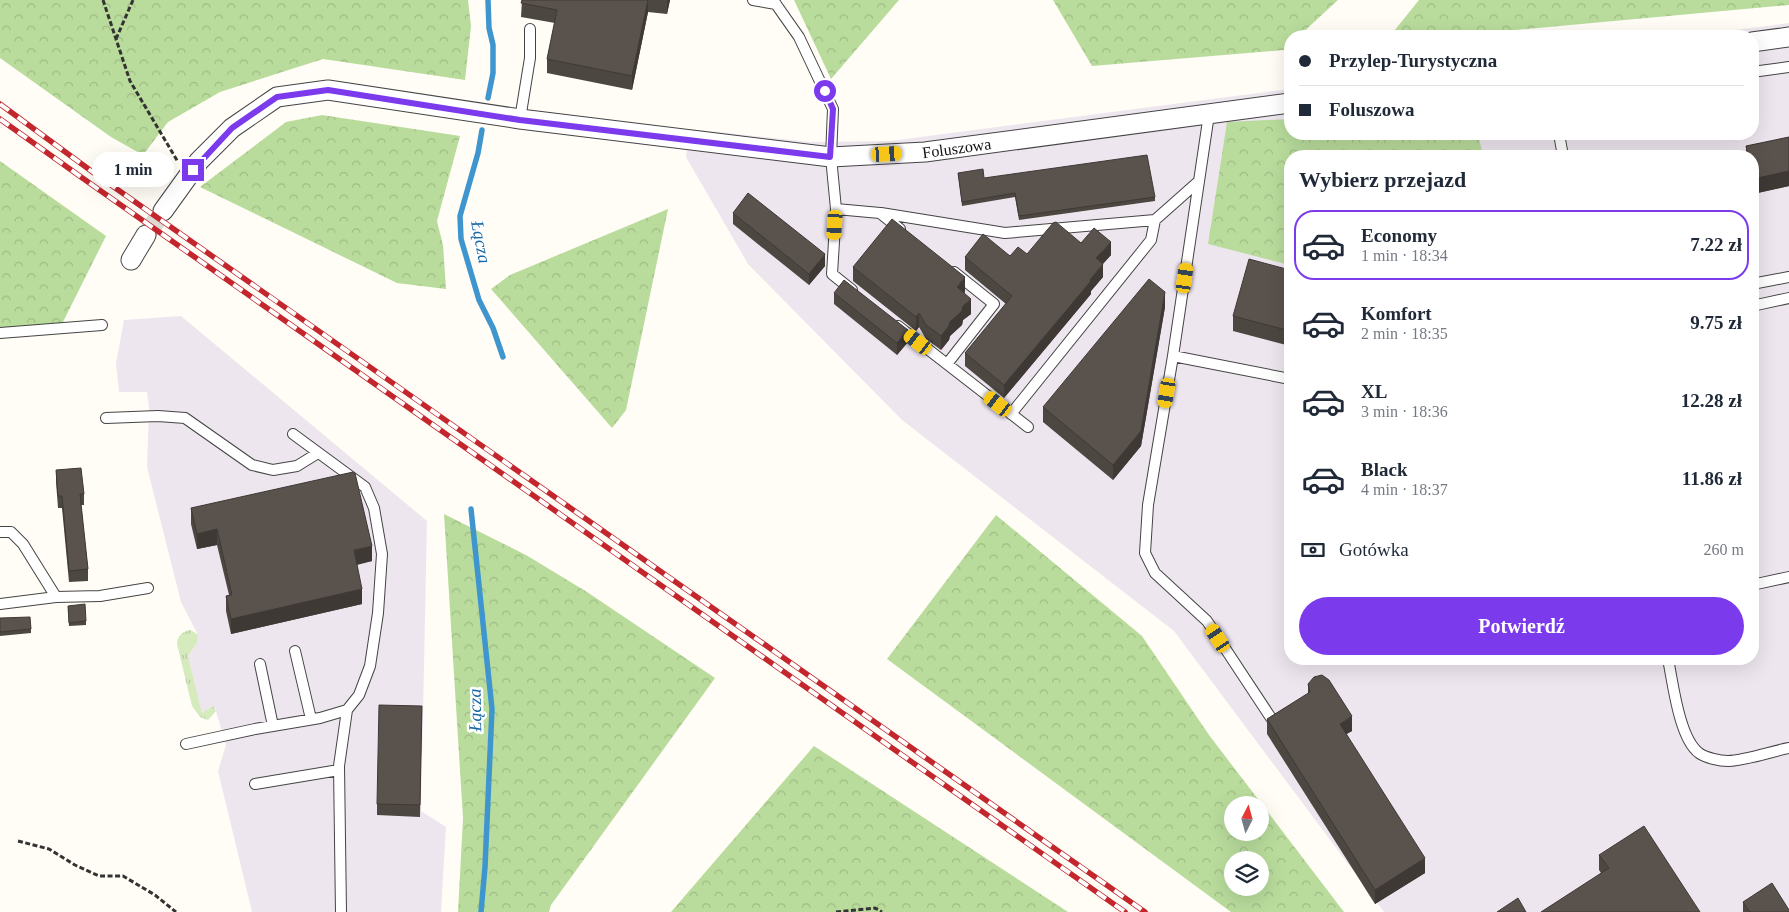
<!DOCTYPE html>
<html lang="pl">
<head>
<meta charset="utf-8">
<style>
	:root { --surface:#fff; --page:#f6f6f7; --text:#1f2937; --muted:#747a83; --line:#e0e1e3; --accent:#7c3aed }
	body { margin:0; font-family:Georgia,serif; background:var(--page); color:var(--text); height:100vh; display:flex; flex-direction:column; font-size:19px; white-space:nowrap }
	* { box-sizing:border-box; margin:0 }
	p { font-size:16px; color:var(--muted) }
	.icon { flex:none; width:28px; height:28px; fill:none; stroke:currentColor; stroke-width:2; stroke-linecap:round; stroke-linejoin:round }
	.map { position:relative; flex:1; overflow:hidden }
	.side { position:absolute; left:1284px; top:150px; width:475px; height:515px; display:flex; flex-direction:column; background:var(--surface); border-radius:20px; box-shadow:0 5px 20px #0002 }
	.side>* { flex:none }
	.guide { position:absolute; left:1284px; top:30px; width:475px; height:110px; border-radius:20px; box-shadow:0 5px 20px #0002; display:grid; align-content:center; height:110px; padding:0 15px; background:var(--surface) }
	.needle { width:32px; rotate:6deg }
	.buttons { position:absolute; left:1224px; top:796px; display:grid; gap:10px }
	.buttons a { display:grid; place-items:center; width:45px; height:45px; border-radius:50%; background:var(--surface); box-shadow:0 5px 20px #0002; font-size:25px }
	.end { position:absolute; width:22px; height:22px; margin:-11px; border:6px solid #7c3aed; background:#fff; box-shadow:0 0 0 2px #fff }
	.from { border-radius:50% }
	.bubble { position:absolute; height:35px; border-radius:18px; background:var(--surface); box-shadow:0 5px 20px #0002; font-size:16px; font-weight:700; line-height:35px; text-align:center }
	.car { position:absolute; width:15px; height:30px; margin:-15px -8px; border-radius:6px; box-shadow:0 0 4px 1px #0007; background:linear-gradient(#f5c518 24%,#345 0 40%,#f5c518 0 76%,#345 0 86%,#f5c518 0) }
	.guide b { display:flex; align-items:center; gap:18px; height:48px; font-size:19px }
	.guide b+b { border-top:1px solid var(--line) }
	.guide i { width:12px; height:12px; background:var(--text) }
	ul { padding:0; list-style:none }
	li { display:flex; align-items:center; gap:15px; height:70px; margin:0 10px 8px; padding:0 5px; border:2px solid transparent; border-radius:20px }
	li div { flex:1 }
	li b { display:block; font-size:19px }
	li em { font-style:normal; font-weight:700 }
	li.on { border-color:var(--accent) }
	li>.icon { width:45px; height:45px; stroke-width:1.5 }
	h2 { padding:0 15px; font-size:22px; line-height:60px }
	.pay { display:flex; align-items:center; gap:12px; height:55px; padding:0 15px; font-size:19px }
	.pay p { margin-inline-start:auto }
	.cta { display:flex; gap:10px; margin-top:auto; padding:10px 15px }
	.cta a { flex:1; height:58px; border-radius:30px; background:var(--accent); color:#fff; font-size:20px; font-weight:700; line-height:58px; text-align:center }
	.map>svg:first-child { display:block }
	.industrial { fill:#eee6ef; fill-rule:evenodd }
	.grass { fill:url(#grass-tufts) }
	.forest { fill:url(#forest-crowns); fill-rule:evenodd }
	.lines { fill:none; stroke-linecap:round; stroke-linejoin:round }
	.stream { stroke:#3f96cf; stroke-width:5.5 }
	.street-tunnel { stroke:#dbdad3; stroke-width:19; stroke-dasharray:19 9; stroke-linecap:butt }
	.lane-casing { stroke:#444; stroke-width:12 }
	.street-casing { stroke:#444; stroke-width:21 }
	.path { stroke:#333; stroke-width:3; stroke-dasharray:5 2.5; stroke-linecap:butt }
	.lane { stroke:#fff; stroke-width:10 }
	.street { stroke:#fff; stroke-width:19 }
	.rail-casing { stroke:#c4262e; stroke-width:5.5 }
	.rail { stroke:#fff; stroke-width:4; stroke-dasharray:11; stroke-linecap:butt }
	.wall { fill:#4d4742 }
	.shaded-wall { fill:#3f3936 }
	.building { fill:#5a524d; stroke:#3f3936 }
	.route { stroke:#7c3aed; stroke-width:6 }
	.labels { text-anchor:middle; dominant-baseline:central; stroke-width:5; stroke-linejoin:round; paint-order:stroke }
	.street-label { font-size:16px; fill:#111; stroke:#fff }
	.water-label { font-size:18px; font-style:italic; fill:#1768a6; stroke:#fff }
</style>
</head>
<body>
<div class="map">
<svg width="1789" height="912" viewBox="0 0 1789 912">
	<defs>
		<pattern id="grass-tufts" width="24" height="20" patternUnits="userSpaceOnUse" patternTransform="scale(1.25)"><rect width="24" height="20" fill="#d5ebbd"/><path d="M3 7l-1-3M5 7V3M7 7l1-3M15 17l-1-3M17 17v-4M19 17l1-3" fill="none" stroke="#b6c8a1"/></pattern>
		<pattern id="forest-crowns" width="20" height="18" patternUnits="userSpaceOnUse" patternTransform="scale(1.25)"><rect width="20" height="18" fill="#b9dc9c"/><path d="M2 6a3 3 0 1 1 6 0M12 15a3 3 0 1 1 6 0" fill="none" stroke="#9ebc85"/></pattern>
	</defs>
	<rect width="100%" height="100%" fill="#fffdf5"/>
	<path class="industrial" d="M1789,23V912H1384L1174,631L902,420L748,264L686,157L690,129L810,142L890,141L1290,89V134H1752V36H1689ZM1290,156H1752V659H1290Z
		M181,316L427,521L421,811L446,827L441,912H252L218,771L226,745L215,708L213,706L202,714L188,656L197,643L198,635L181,602L147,467L149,408L147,392H119L116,363L124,320Z"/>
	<path class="grass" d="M190,630L194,632L198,635L197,643L188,656L202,713L213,706L216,711L208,720L200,717L192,706L177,644C177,636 182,632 190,630Z"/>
	<path class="forest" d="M0,0H468L471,26L465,80L323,59L220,92L168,122L143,155L111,137L0,58Z
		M794,0H899L831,79Z
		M1053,0H1338L1299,36H1290V44L1284,50L1092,66Z
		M1419,0H1789V5L1450,36H1390Z
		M322,115L460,136L437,221L443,245L446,289L397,283L200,187L286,122Z
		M1290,119V134H1478L1483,156H1290V265L1208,244L1227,122Z
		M0,161L106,236L61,326L0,331Z
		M668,209L626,410L612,428L491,289L510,275Z
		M444,514L526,555L587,592L715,678L551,905L549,912H458L463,818Z
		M996,515L1142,636L1209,735L1344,912H1231L887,659ZM1232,805H1260V832H1232ZM1232,860H1260V888H1232Z
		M814,746L1068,912H671Z"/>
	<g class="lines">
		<path class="stream" d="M488,98L493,73V45L489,28L488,0
			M482,130L478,153L460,216L461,239L479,300L493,328L503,357
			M471,509L492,709L485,867L481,912"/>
		<path class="street-tunnel" d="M146,235L163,211"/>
		<g class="lane-casing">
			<path id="lane" d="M753,0L776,4
				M773,0L799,37L833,109L831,157L836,209
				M1752,72L1789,67
				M1209,114L1173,356L1148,505L1145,553L1155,573L1207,621L1271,718
				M520,119L530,58V29
				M1559,134L1563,156
				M881,213L1005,233L1155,220L1199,181
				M1752,284L1789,277
				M852,290L832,274L836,209L880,213L900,229
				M1752,306L1789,298
				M898,326L1028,427
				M0,333L102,325
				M1173,356L1290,379
				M947,364L994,304L954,272
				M1011,414L1151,240L1155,220
				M106,418L158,416L185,418L252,465L273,470L297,466L318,453
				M0,532H11L23,544L56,597L100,596L148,588
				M1752,585L1789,577
				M0,604L56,597
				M295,651L311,719
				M1668,659C1673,683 1679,738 1699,753C1706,758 1720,761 1728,761C1743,761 1773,751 1789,748
				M260,664L273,726
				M186,744L255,729L320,718L347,710L359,695L370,666L378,613L382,554L374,508L365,487L293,434
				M255,784L339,770
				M341,912L339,766L347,710"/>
		</g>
		<g class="street-casing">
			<g id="street">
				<path d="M1752,42L1789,37"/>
				<path id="s1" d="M163,211L199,161L232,128L277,97L328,90L520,119L831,157L925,152L1290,103"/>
				<path d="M131,260L146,235"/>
			</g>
		</g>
		<path class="path" d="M103,0L130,81L178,162
			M116,39L133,0
			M18,841L49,849L75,865L99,876H123L155,895L176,912
			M836,912L875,908L882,912"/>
		<use href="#lane" class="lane"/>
		<use href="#street" class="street"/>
		<g class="rail-casing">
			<path id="rail" d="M0,104L94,173L1145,912
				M0,119L81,177L1125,912"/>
		</g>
		<use href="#rail" class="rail"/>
	</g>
	<path class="wall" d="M522,0H670L667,14L648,12L632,90L547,73V59L555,23L521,17Z
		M1789,137V186L1753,194L1752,156H1746V146Z
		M958,173L984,178L1155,197V201L1019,220L1015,197L962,206Z
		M733,213L825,266L809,285L733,224Z
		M1081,243L1111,255L1103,264V277L1091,291V294L1004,398L965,366V353L1006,304L965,270V257L1010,256L1027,254Z
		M853,267L965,292L964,293L971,314L963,320L962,325L950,336L949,340L941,350L926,339L919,327L916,331L853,281Z
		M1290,270V346L1233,331V316Z
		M834,293L908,342L897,355L834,304Z
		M1165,307L1141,446L1113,480L1043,422V407Z
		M56,470L84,494V505H81L88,569V581L69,582L62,508H58L56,482Z
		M191,508L372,561L357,565L362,604L231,634L226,611V596L229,595L217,545L197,549L191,524Z
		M68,606L86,621V625L69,626Z
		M0,618L31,629V633L0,636Z
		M1308,684L1352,731L1346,734L1425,873L1375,904L1267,734V719L1308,694Z
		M422,706L420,817L377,815V804Z
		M1599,855L1700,912L1601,873L1599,870Z
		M1743,902L1789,912H1743Z"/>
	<path class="shaded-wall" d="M648,0V12L632,90V76Z
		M667,0H670L667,14Z
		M1789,171V186L1753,194V179Z
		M1111,242V255L1096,271V258Z
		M825,254V266L809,285V274Z
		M1103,264V277L1091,291V294L1004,398V385Z
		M965,277V292L957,302V287Z
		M1165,292V307L1141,446L1113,480V465Z
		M971,299V314L963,320L962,325L950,336L949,340L941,350V336L950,322L963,306Z
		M919,313V327L916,331V317Z
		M908,330V342L897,355V343Z
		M217,529V545L197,549V534Z
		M372,546V561L354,565V550Z
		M362,589V604L231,634V619Z
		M1352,716V731L1340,738V724Z
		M1425,858V873L1375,904V890Z"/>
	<path class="building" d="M522,0H648L632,76L547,59L557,10L521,3Z
		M1789,137V171L1753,179L1752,156H1748L1746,146Z
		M1147,155L1155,197L1019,216L1015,193L962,202L958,173L983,169L984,178Z
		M748,193L825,254L809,274L733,213Z
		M892,219L965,277L957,287L971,299L963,306L962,311L950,322L949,326L941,336L926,325L919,313L916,317L853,267Z
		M1056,222L1081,243L1094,228L1111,242L1096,258L1103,264L1090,280L1091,281L1004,385L965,353L1012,296L965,257L983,234L1010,256L1018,247L1027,254L1053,223Z
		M1249,259L1290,270V331L1233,316Z
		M1149,279L1165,292L1141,431L1113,465L1043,407Z
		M844,280L908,330L897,343L834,293Z
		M81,468L84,494H80L88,569L69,571L62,496H58L56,470Z
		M353,472L355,473L372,546L354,550L362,589L231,619L226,596L232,595L217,529L197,534L191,508Z
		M85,604L86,621L69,623L68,606Z
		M30,617L31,629L0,632V618Z
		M1322,675L1329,680L1352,716L1340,724L1425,858L1375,890L1267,719L1310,692L1308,684L1314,677Z
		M379,705L422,706L420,805L377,804Z
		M1644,826L1700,912H1541L1609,868L1599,855Z
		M1772,883L1789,910V912H1750L1743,902Z
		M1518,898L1526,912H1497Z"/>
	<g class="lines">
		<path class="route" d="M193,170L232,128L277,97L328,90L520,120L830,157L833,109L825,91"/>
	</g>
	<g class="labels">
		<g class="street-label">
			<text stroke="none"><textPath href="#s1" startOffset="848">Foluszowa</textPath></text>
		</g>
		<g class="water-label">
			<text transform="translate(481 242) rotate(79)">Łącza</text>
			<text transform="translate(475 710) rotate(-91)">Łącza</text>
		</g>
	</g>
</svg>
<div class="buttons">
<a><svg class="needle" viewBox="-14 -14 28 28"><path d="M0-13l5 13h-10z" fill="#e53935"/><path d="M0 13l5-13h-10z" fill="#747a83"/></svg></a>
<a><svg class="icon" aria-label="layers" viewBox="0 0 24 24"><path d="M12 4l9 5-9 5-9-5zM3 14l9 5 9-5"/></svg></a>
</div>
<i class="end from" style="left:825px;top:91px"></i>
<i class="end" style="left:193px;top:170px"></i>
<div class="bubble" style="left:92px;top:152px;width:82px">1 min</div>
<i class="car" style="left:887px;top:154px;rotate:87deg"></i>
<i class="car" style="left:835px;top:225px;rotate:184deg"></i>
<i class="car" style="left:1185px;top:278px;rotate:8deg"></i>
<i class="car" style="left:918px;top:342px;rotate:308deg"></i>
<i class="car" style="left:1167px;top:393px;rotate:190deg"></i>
<i class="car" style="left:998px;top:404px;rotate:308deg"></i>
<i class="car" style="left:1218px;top:638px;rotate:327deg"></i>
<div class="guide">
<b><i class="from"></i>Przylep-Turystyczna</b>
<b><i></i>Foluszowa</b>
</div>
<section class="side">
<h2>Wybierz przejazd</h2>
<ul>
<li class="on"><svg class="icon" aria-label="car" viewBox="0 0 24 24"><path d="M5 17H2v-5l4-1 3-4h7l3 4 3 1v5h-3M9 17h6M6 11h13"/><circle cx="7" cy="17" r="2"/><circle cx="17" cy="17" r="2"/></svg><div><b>Economy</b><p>1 min · 18:34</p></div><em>7.22 zł</em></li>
<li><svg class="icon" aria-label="car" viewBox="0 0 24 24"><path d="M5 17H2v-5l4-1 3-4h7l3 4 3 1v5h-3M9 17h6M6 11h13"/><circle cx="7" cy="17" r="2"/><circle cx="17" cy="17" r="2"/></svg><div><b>Komfort</b><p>2 min · 18:35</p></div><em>9.75 zł</em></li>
<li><svg class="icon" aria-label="car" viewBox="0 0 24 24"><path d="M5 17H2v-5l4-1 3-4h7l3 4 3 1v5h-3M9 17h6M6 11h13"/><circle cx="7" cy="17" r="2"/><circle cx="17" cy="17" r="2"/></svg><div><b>XL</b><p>3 min · 18:36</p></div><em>12.28 zł</em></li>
<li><svg class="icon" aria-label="car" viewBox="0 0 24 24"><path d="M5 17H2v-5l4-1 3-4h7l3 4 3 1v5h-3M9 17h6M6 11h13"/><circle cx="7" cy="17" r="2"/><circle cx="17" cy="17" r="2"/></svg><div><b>Black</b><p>4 min · 18:37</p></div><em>11.86 zł</em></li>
</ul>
<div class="pay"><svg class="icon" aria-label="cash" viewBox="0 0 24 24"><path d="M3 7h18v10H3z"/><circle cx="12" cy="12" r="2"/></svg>Gotówka<p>260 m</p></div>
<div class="cta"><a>Potwierdź</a></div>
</section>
</div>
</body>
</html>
